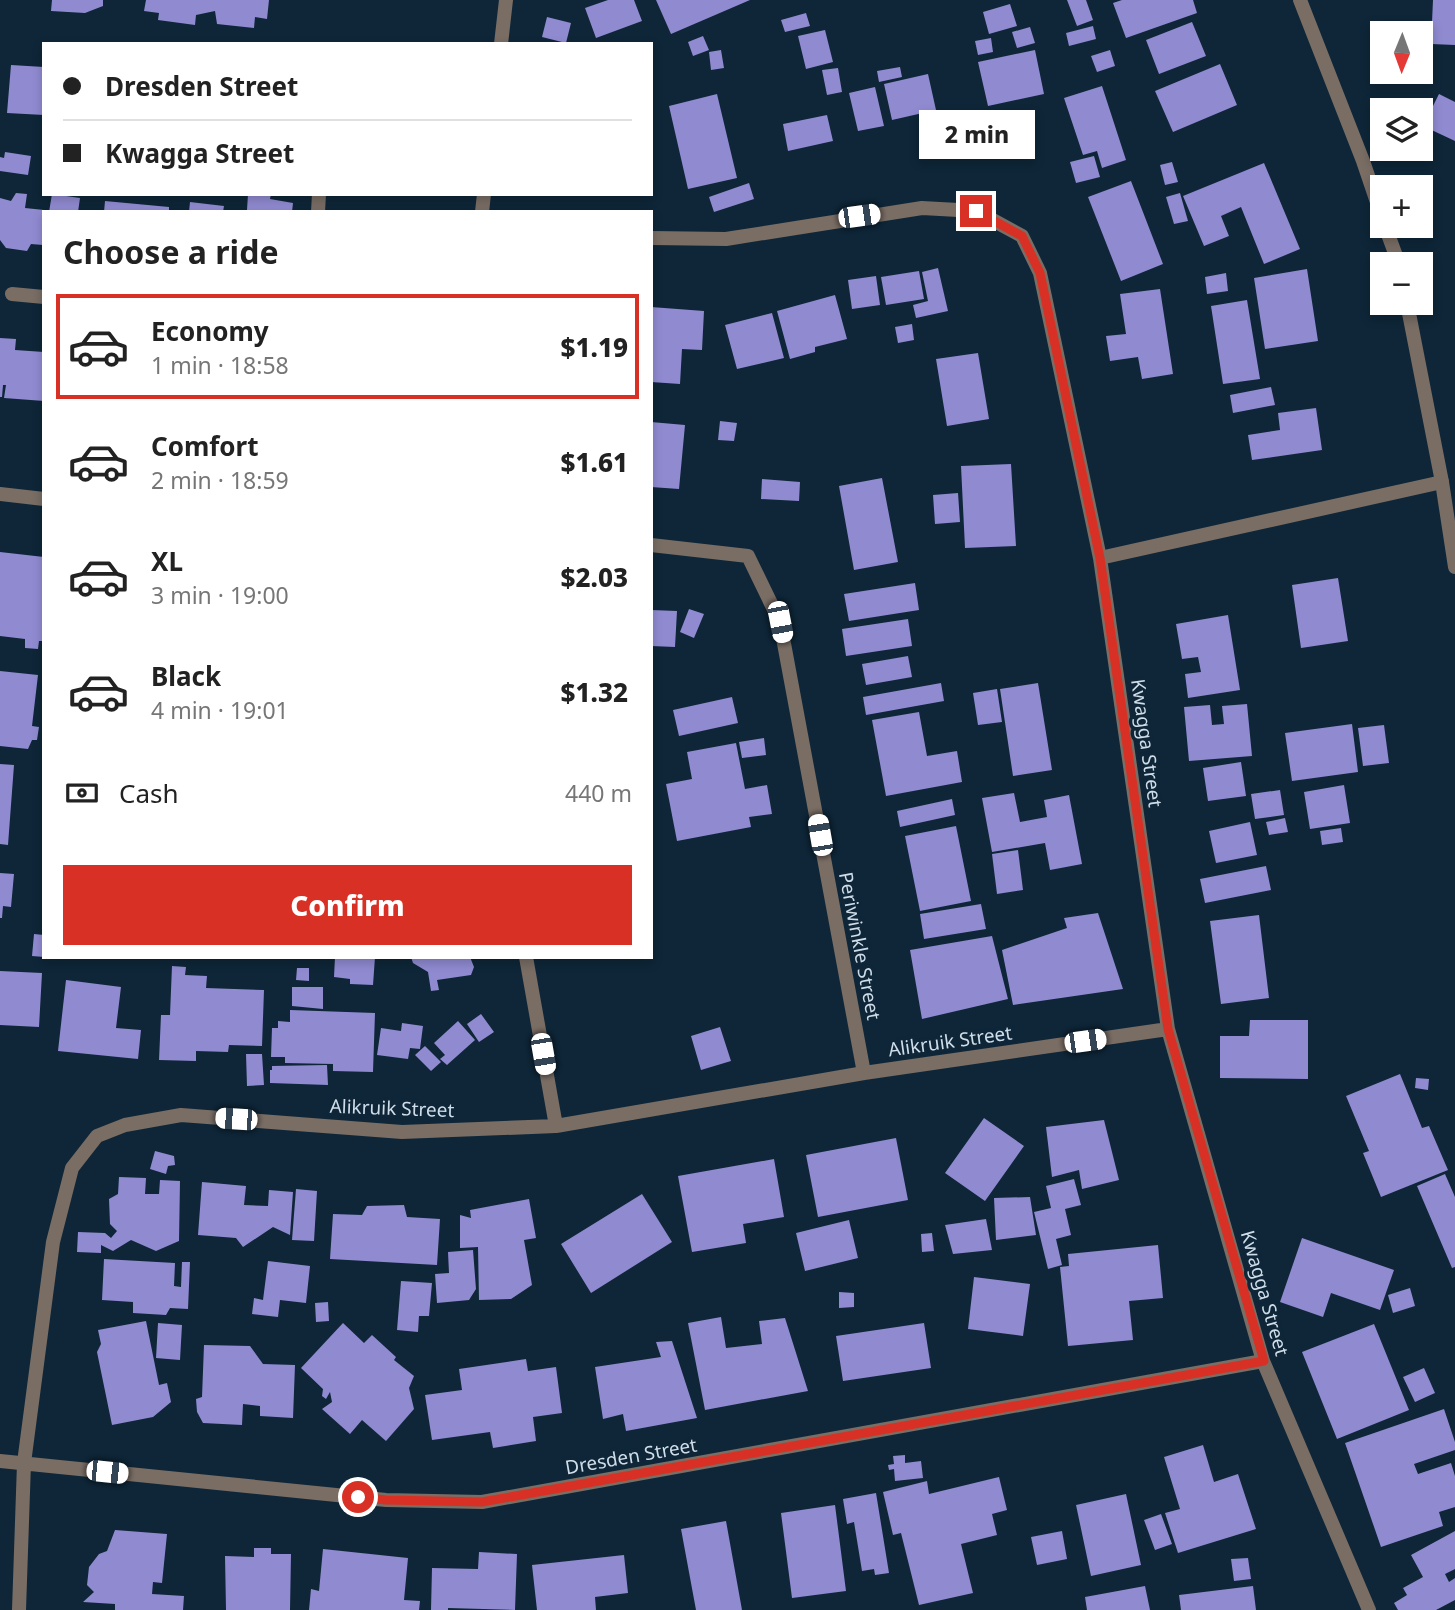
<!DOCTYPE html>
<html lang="en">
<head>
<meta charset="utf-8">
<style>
	:root { --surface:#fff; --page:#f6f6f6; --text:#222; --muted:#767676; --line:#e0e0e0; --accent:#d93025 }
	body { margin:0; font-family:"Noto Sans",sans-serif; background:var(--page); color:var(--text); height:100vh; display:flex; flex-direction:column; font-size:26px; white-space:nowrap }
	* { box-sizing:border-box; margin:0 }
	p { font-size:23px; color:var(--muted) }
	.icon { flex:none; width:38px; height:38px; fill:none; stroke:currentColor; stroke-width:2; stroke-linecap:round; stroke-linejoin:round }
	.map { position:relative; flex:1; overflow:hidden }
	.panel { position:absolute; left:42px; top:210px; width:611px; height:749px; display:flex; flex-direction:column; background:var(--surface); border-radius:0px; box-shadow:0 4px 10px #0003 }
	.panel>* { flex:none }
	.hud { position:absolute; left:42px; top:42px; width:611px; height:154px; border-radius:0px; box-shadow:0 4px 10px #0003; display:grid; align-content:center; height:154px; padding:0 21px; background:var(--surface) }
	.needle { width:46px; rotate:181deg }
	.tools { position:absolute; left:1370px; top:21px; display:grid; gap:14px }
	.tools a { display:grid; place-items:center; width:63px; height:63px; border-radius:0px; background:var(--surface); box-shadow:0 4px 10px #0003; font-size:35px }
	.end { position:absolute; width:32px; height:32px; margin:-16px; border:9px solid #d93025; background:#fff; box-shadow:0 0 0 4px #fff }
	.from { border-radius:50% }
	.bubble { position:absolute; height:49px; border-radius:0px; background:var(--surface); box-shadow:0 4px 10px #0003; font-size:23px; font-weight:800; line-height:49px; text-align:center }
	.car { position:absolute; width:21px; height:42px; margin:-21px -10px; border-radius:9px; box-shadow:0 0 5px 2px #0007; background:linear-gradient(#fff 24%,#345 0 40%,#fff 0 76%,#345 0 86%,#fff 0) }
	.hud b { display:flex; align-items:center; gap:24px; height:66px; font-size:26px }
	.hud b+b { border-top:2px solid var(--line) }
	.hud i { width:18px; height:18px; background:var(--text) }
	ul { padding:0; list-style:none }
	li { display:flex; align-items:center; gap:21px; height:105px; margin:0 14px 10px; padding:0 7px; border:4px solid transparent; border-radius:0px }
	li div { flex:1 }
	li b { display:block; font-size:26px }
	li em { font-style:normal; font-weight:800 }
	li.current { border-color:var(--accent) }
	li>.icon { width:63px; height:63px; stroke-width:1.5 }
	h2 { padding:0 21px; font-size:32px; line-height:84px }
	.pay { display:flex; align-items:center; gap:18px; height:77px; padding:0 21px; font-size:26px }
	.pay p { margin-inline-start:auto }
	.cta { display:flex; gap:14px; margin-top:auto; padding:14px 21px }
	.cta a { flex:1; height:80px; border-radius:0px; background:var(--accent); color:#fff; font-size:28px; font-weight:800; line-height:80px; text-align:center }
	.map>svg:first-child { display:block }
	.building { fill:#908ad1 }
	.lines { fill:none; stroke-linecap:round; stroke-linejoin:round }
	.minor { stroke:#796d64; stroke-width:14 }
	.tertiary { stroke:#796d64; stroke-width:14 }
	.route { stroke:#d93025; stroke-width:9 }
	.labels { text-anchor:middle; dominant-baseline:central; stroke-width:7; stroke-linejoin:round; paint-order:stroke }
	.street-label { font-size:19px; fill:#cfdde9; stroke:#0e2638 }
</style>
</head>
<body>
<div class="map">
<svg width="1455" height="1610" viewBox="0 0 1455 1610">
	<rect width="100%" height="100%" fill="#0e2638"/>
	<path class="building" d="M52,0H103V6L85,13L51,11Z
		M146,0H269L267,19L255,17L254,28L217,24L215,11L196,15L195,25L158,20L159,13L144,11Z
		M608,0H634L642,21L596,38L585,8Z
		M656,0H750L671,34Z
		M1067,0H1086L1093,20L1077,26Z
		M1122,0H1193L1197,13L1126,38L1113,3Z
		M1433,0H1455V45L1431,44Z
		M1010,4L1017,26L989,34L983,12Z
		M806,13L810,26L785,32L781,20Z
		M547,17L571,23L566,43L542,37Z
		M1192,22L1206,56L1159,74L1146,40Z
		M1093,26L1096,39L1069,46L1066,33Z
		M1030,27L1035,43L1017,48L1012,32Z
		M825,30L833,62L806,69L798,36Z
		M703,36L709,50L693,56L688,42Z
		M991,38L993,52L978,55L975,41Z
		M721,50L724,68L711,70L709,52Z
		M1035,50L1044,94L988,106L978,62Z
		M1110,50L1115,66L1097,72L1091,56Z
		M1220,64L1237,105L1173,132L1155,91Z
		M11,65L44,67V115L7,113Z
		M900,67L902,77L879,82L877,71Z
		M838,68L842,92L827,95L822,70Z
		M928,74L936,110L892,120L884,84Z
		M1102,86L1126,160L1102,168L1097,151L1083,155L1064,98Z
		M875,87L884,126L858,131L849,93Z
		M717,94L737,178L688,189L669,106Z
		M1439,94L1455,102V141L1423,126Z
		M827,115L833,141L788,151L783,124Z
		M5,152L31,156L28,175L0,171V157L4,158Z
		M1094,156L1100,177L1076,183L1070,162Z
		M1172,162L1178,182L1165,185L1160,165Z
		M1264,163L1300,249L1264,264L1241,207L1221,216L1229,236L1204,246L1183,196Z
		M1131,181L1163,264L1121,281L1088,197Z
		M749,183L754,199L714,212L709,197Z
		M16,193L27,194L25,208L44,210L43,245L31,244L27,251L6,248L0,240V198L11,201Z
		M1180,193L1188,221L1174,224L1166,197Z
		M52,194L80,198L78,212H49Z
		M248,194H271L270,199L293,203L292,212L247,210Z
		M105,201L169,207V212H104Z
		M190,202L224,206L223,212H189Z
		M938,268L948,311L916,318L913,305L928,301L922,272Z
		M1307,269L1318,341L1265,349L1254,278Z
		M919,271L924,299L886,305L881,277Z
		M1226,273L1228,291L1207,294L1205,277Z
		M876,276L880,305L852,309L848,280Z
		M1160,289L1173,374L1142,379L1138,357L1110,361L1106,336L1126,334L1120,294Z
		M835,295L847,339L815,347V352L790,359L777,311Z
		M1247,300L1260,379L1223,384L1211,306Z
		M651,307L704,311L702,350L682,349L680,384L651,382Z
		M772,313L784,358L737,369L725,325Z
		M912,324L914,340L898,343L895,327Z
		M0,338L16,339L15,350L44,352V401L4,398L6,385H3L2,397H0Z
		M978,353L989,419L947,426L936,359Z
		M1271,387L1275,405L1233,413L1230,395Z
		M1316,408L1322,450L1252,460L1248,435L1280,430L1278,413Z
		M720,421L737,423L734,441L718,440Z
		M651,422L685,425L679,489L651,487Z
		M1011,464L1016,546L965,548L961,466Z
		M882,478L898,562L854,570L839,486Z
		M762,479L800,482L799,501L761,499Z
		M958,493L960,522L935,524L933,495Z
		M0,552L44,557V641H39L38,649L25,648V639L0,636Z
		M1338,578L1348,641L1301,648L1292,585Z
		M915,583L919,610L849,621L844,594Z
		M689,609L704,614L694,638L680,632Z
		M651,610L677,611L675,647L651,646Z
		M1228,615L1240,690L1188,698L1185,674L1201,672L1198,657L1182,659L1176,624Z
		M908,619L912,646L846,656L842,629Z
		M908,656L912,677L866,685L862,664Z
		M0,671L38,675L32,726L39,727L37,740H32L28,749L0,746Z
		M941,683L944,701L866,715L863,697Z
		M1038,683L1052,770L1013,776L1000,689Z
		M997,689L1002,722L978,725L973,693Z
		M732,697L738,723L679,736L673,710Z
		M1247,704L1252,756L1189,761L1184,707L1210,705L1212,725L1224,724L1222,706Z
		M919,712L927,756L957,751L962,782L886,796L872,720Z
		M1352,724L1358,772L1292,781L1285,733Z
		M1384,725L1389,763L1363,766L1358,728Z
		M764,738L766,755L742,758L739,742Z
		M736,743L745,789L767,785L772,814L749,817L751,827L677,841L666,784L692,779L687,752Z
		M1241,762L1246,796L1208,801L1203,768Z
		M0,764L14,765L8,845L0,844Z
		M1344,785L1350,823L1310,829L1304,792Z
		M1280,790L1284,815L1255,819L1251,794Z
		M1014,793L1020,822L1047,817L1044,800L1069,795L1082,864L1050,870L1045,843L992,852L982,798Z
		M952,799L955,815L900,827L897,811Z
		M1285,818L1288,832L1269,835L1266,822Z
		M1250,822L1257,855L1216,863L1209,831Z
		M956,826L971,901L920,911L905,836Z
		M1341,828L1343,842L1322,845L1320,831Z
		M1018,850L1023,890L997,894L992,854Z
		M1266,866L1271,890L1205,903L1200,879Z
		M0,873L14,874L11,907L3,906L2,918H0Z
		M981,904L986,929L924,939L920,914Z
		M1098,913L1123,989L1013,1005L1002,950L1067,928L1064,918Z
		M1259,915L1269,998L1221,1004L1210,921Z
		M34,934L44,935V957L32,956Z
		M992,936L1008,999L922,1019L910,950Z
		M335,957H375L373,985L350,984V979L334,977Z
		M411,957H470L474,967L471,975L437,980L439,990L431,991L428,972L413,963Z
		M172,966L186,967L185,975L207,976L206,988L264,990L262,1046L229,1045L228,1052L196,1051V1061L159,1060L161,1015H170Z
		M297,968H309V981L296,980Z
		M0,971L42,973L39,1027L0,1025Z
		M66,980L121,987L116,1028L141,1030L138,1059L58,1051Z
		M292,987H323V1009L292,1006Z
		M290,1010L375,1013L373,1072L333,1071V1064L285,1063V1057H271L272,1028H278V1021L290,1022Z
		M481,1014L494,1032L479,1042L467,1024Z
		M1250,1020H1308V1079L1220,1078V1036H1249Z
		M458,1021L475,1040L447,1065L440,1059L445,1055L434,1043Z
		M402,1023L423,1026L420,1049L410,1048L408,1059L377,1055L381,1028L401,1031Z
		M720,1027L731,1061L701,1070L691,1036Z
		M425,1046L441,1062L431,1071L415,1055Z
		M246,1054H262L264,1085L247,1086Z
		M327,1065L328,1085L270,1083V1070H272V1066Z
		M1400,1074L1422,1128L1429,1126L1448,1170L1381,1197L1363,1153L1369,1151L1346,1096Z
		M1416,1078L1429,1079L1428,1090L1415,1088Z
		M984,1118L1024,1146L985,1201L945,1173Z
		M1104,1120L1119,1180L1082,1189L1079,1170L1052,1177L1046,1127Z
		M896,1138L908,1200L818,1217L806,1155Z
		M155,1151L174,1156L175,1165L168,1166L166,1174L150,1169Z
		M774,1159L784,1217L743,1224L746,1243L692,1252L678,1176Z
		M1445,1174L1455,1197V1267L1452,1268L1417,1186Z
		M119,1177L146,1178L145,1194H159L160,1180L180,1181L179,1241L156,1251L131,1240L113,1251L101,1245V1253L77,1252L78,1232L105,1233L111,1238L117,1231L110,1224L109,1199L118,1194Z
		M1074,1179L1081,1205L1065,1209L1071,1235L1056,1239L1062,1265L1048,1269L1034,1212L1051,1208L1046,1186Z
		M202,1182L246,1186L244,1205L268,1206L269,1190L293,1192L290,1235L273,1227L243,1247L236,1238L198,1235Z
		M296,1189L317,1191L314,1241L292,1240Z
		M642,1194L672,1242L591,1293L561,1244Z
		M1030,1197L1036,1235L996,1240L994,1198Z
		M529,1199L536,1238L524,1240L532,1285L511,1299L479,1300L478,1247L460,1248V1215L471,1218L470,1210Z
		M404,1205L407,1217L440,1219L437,1265L330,1259L333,1214L362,1215L367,1206Z
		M986,1219L992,1250L953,1254L945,1225Z
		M849,1220L858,1258L805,1271L796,1233Z
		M932,1233L934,1251L922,1252L921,1234Z
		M1302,1238L1394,1270L1380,1310L1331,1293L1323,1317L1280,1302Z
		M1158,1245L1163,1298L1129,1301L1133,1340L1068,1346L1060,1267L1069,1266L1068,1254Z
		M473,1250L476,1289L469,1300L437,1303L435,1274L449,1273L448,1252Z
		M104,1259L175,1263L174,1286L181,1287L182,1262H190L188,1309L170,1308L166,1315L133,1313V1302L102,1300Z
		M268,1261L310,1266L306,1303L280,1300L278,1317L252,1314L254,1298L263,1300Z
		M974,1277L1030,1284L1023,1336L968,1329Z
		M401,1281L432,1283L429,1316H419L418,1332L397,1330Z
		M1410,1288L1415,1306L1393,1313L1388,1295Z
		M839,1292L854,1293V1307L839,1308Z
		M328,1302L329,1321L316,1322L315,1303Z
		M721,1317L726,1348L762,1344L759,1321L785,1318L808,1391L705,1410L688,1323Z
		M146,1321L159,1385L167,1383L171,1402L153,1417L112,1425L97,1352L101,1344L98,1330Z
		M158,1323L182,1325L180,1360L156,1358Z
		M343,1323L364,1343L372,1335L396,1357L394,1360L414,1376L409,1388L414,1409L386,1441L362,1420L350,1434L322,1409L332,1402L330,1392L326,1399L322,1396L323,1389L301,1368Z
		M924,1323L931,1368L843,1381L836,1336Z
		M1374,1324L1409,1410L1337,1439L1302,1352Z
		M672,1341L697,1418L626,1431L623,1414L603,1419L595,1367L661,1357L656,1342Z
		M204,1345L250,1346L263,1364L295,1365L293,1418L260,1416V1406L243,1404L242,1425L203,1423L197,1412L196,1399L202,1397Z
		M526,1359L528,1371L556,1367L562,1413L533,1417L536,1441L493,1448L490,1432L432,1440L425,1395L462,1390L459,1369Z
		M1424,1368L1435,1393L1415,1402L1403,1377Z
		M1444,1409L1455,1442V1450L1414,1464L1418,1474L1451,1463L1455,1476V1507L1439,1512L1443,1526L1381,1547L1345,1443Z
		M1203,1445L1214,1482L1238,1474L1256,1529L1178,1553L1165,1513L1180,1509L1164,1457Z
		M905,1455V1463L921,1461L923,1478L895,1481L894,1469L889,1470L888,1465L894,1464L893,1456Z
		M999,1477L1007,1510L992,1514L997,1535L961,1544L973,1593L919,1605L901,1533L893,1535L883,1492L927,1481L929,1494Z
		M876,1493L889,1573L875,1575L874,1569L862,1571L854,1522L847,1524L843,1499Z
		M1126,1494L1141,1565L1091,1576L1076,1505Z
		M835,1505L846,1591L792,1598L781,1513Z
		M1161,1514L1172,1544L1155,1550L1144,1520Z
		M726,1521L742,1610H696L681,1529Z
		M115,1530L167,1534L162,1583L153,1582L152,1594L184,1596L183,1610H115V1604L83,1602L94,1592L87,1585L89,1567L99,1554L107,1551Z
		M1062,1531L1067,1559L1037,1565L1031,1537Z
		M1455,1531V1569L1445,1574L1449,1582L1455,1578V1600L1436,1610H1398L1394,1603L1407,1595L1403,1588L1423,1577L1411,1555Z
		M254,1548H271V1554H291L290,1610H226L225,1556L254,1557Z
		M323,1549L408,1558L404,1600L420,1601L419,1610H309L311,1589L319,1591Z
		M479,1552L517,1554L515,1610L448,1608V1610H431L432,1568L478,1569Z
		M624,1555L628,1593L595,1597L596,1610H537L532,1565Z
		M1248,1558L1251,1579L1234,1581L1231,1559Z
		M1145,1586L1150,1610H1087L1085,1597Z
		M1253,1586L1256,1610H1181L1179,1595Z"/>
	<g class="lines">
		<path class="minor" d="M501,44L506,0
			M318,212L319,194
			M482,212L484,194
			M651,238L726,239L922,208L976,211L1022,236L1040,273L1100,558L1168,1029L1263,1361L1369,1610
			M12,294L44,297
			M0,494L44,499
			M651,545L748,556L780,622L864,1073
			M1100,558L1442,482
			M526,957L556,1126
			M0,1461L386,1500L482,1502L1263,1361
			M19,1610L24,1463L53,1242L72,1168L97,1136L125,1125L181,1115L402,1132L556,1126L864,1073L1168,1029"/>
		<path class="tertiary" d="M1300,0L1363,161L1382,217
			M1385,226L1399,264
			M1407,303L1442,482L1455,567"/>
	</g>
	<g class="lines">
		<path class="route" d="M358,1497L386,1500L482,1502L1264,1361L1168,1029L1100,558L1040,273L1022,236L976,211"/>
	</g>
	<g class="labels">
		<g class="street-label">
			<text transform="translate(1147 743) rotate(82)">Kwagga Street</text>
			<text transform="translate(860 946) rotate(79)">Periwinkle Street</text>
			<text transform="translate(950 1041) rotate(-8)">Alikruik Street</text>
			<text transform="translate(392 1108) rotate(2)">Alikruik Street</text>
			<text transform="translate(1265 1293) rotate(74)">Kwagga Street</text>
			<text transform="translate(631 1456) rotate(-10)">Dresden Street</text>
		</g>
	</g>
</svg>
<div class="tools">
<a><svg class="needle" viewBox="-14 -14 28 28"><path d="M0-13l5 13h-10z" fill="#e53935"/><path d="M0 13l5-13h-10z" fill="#767676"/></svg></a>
<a><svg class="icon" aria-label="layers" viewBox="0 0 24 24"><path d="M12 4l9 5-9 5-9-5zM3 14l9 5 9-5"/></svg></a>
<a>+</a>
<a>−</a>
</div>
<i class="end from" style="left:358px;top:1497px"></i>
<i class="end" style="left:976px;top:211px"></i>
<div class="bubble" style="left:919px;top:110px;width:116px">2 min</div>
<i class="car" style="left:859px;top:216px;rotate:82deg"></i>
<i class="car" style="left:780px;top:622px;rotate:169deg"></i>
<i class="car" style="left:820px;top:835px;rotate:350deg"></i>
<i class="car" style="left:1085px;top:1041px;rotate:82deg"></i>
<i class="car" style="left:543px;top:1054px;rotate:170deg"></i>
<i class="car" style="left:236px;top:1119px;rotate:274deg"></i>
<i class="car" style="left:107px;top:1472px;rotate:96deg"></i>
<div class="hud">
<b><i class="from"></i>Dresden Street</b>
<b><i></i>Kwagga Street</b>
</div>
<section class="panel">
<h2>Choose a ride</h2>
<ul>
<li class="current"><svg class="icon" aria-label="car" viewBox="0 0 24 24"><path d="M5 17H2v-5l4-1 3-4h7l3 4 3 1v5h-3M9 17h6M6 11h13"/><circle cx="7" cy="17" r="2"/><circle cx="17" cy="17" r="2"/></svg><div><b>Economy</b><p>1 min · 18:58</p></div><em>$1.19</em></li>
<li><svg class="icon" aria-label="car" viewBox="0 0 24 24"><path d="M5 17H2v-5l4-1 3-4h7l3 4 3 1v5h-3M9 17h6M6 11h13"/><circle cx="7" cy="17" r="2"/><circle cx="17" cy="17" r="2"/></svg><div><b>Comfort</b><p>2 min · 18:59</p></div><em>$1.61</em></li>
<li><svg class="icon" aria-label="car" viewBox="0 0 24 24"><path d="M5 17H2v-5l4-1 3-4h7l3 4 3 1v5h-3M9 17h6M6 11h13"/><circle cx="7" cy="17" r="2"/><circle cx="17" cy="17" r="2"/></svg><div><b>XL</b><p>3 min · 19:00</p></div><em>$2.03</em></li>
<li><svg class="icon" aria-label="car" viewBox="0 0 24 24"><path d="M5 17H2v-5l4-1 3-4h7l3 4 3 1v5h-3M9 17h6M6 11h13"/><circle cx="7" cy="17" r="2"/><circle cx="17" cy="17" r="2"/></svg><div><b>Black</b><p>4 min · 19:01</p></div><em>$1.32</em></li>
</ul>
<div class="pay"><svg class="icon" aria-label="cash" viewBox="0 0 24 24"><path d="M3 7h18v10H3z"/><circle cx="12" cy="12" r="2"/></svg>Cash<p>440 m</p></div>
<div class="cta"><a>Confirm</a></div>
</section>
</div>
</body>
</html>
